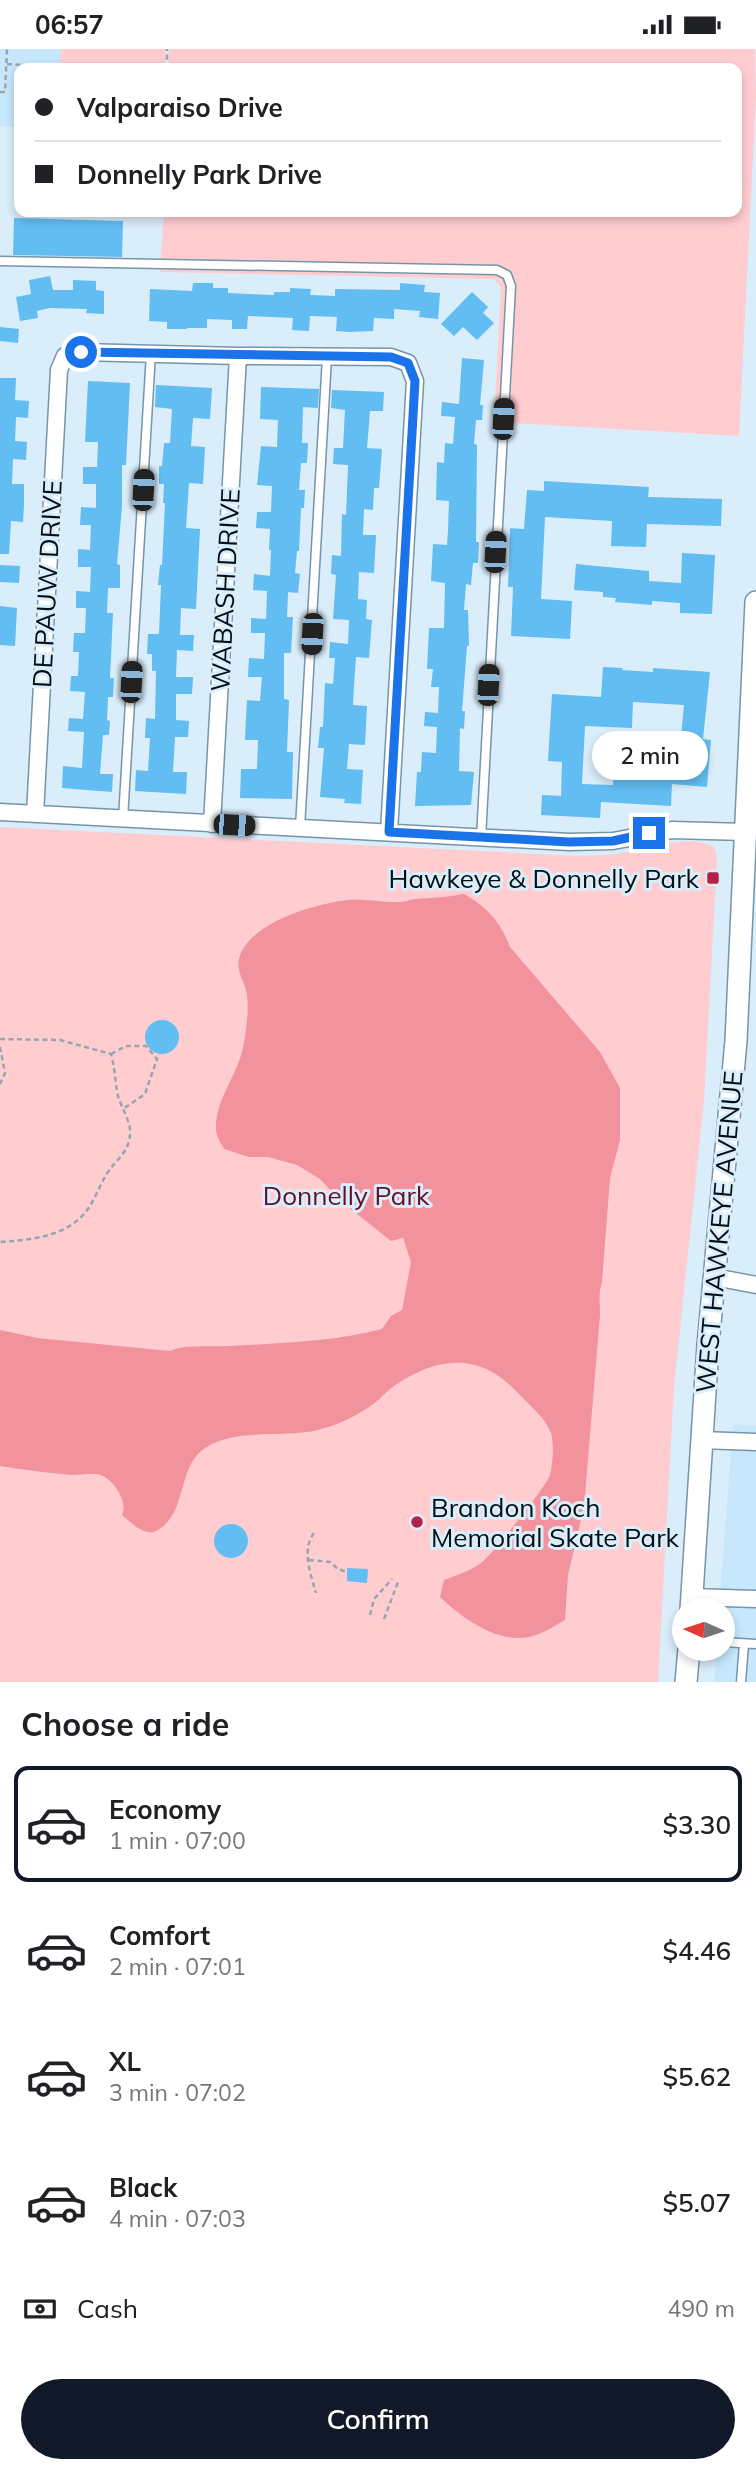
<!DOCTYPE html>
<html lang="en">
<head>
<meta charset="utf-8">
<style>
	:root { --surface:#fff; --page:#f2f2f2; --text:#202124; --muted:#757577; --line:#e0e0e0; --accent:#111827 }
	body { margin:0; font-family:Mulish,sans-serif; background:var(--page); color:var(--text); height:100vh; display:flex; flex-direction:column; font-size:26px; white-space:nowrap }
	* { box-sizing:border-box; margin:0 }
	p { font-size:23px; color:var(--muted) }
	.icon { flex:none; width:38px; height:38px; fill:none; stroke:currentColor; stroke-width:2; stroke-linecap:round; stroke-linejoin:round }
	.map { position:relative; height:1633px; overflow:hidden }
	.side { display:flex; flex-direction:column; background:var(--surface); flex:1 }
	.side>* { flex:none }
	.banner { position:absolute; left:14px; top:14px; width:728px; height:154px; border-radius:14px; box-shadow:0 4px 10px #0003; display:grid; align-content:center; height:154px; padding:0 21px; background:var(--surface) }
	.needle { width:46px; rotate:273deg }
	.fabs { position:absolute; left:672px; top:1549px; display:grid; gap:14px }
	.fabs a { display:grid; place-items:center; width:63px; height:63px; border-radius:50%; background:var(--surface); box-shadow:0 4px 10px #0003; font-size:35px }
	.end { position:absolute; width:32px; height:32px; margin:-16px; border:9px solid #1a73e8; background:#fff; box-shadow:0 0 0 4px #fff }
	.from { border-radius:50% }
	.bubble { position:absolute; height:49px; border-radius:24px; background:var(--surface); box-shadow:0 4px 10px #0003; font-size:23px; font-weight:600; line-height:49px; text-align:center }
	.car { position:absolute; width:21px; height:42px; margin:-21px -10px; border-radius:9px; box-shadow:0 0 5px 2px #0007; background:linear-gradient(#222 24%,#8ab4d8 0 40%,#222 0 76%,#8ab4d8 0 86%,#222 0) }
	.banner b { display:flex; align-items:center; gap:24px; height:66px; font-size:26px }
	.banner b+b { border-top:2px solid var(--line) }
	.banner i { width:18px; height:18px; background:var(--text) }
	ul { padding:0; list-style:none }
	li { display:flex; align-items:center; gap:21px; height:116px; margin:0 14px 10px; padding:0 7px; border:4px solid transparent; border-radius:14px }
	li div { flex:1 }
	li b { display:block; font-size:26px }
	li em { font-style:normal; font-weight:600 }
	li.active { border-color:var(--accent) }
	li>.icon { width:63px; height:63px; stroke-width:1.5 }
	h2 { padding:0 21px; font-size:32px; line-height:84px }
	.pay { display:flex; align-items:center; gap:18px; height:77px; padding:0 21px; font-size:26px }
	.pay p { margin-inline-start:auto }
	.action { display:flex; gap:14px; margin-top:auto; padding:14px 21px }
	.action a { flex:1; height:80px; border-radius:42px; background:var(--accent); color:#fff; font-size:28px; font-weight:600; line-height:80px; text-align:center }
	.status { display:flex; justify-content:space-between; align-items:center; height:49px; padding:0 35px; background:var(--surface); direction:ltr }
	.status svg { height:19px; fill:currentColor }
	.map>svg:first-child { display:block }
	.built { fill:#c7e7fc }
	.green { fill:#ffccd0 }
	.water { fill:#f1929d }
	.building { fill:#62bdf2; fill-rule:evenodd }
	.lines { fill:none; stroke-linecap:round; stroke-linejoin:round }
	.service-casing { stroke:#7695a8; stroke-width:11 }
	.minor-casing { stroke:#7695a8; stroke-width:19 }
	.tertiary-casing { stroke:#7695a8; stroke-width:24 }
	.path { stroke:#96a6b1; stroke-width:2.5; stroke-dasharray:5 3.5; stroke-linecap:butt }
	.service { stroke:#fff; stroke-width:8 }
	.minor { stroke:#fff; stroke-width:16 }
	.tertiary { stroke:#fff; stroke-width:21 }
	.route { stroke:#1a73e8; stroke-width:9 }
	.poi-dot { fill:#b32147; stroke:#daedfa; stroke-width:2.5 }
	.labels { text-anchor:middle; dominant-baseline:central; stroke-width:6; stroke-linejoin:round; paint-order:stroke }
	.street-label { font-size:26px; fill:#040e15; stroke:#daedfa }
	.poi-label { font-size:26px; fill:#040e15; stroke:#daedfa; text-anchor:end }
	.park-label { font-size:26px; fill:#640f25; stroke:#daedfa }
</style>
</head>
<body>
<div class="status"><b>06:57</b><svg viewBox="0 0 49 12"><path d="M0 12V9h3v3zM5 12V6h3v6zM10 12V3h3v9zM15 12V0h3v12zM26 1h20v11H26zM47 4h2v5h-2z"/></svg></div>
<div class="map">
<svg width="756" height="1633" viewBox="0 0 756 1633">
	<rect width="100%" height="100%" fill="#daedfa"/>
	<path class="built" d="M0,0H61L60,19H19V78L0,77Z
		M733,1376L756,1377V1633H714L716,1600H723V1561H719Z"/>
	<path class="green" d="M61,0H166L165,19H60Z
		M169,0H755L756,47L739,387L494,373L501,238L494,230L160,223L164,163H737V19H168Z
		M0,778L578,807C590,807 603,806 616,805C643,801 689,784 714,798L717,809L704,1052L674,1338L658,1633H0Z"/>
	<path class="water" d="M464,845C488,859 500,872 510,898L600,1003L620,1039V1091L610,1129L602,1233C598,1243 600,1255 600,1266L584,1458L568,1526L565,1571C553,1578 542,1585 529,1588C496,1594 462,1569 440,1548L444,1531C457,1526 471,1522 482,1513C491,1507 548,1435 550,1426C553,1415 554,1394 551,1384C546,1369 527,1354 517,1343C480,1303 437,1307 394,1337C384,1344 377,1354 366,1360C351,1370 334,1377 318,1381C281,1390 229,1377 200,1403C178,1423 186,1464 158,1481C145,1489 132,1474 122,1466C128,1454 116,1435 105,1428C95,1422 83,1426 72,1426C48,1424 24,1421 0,1417V1281L37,1289L170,1302C182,1295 212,1298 229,1297C280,1294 332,1293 382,1280L391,1267L402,1261L411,1213L403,1189L391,1192L342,1153L320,1130L297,1116L268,1108H249L224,1100C221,1094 216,1087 216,1080C215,1051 237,1027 243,999C246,983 249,963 247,946C245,933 236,923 239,910C248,874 314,855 347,851C364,849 383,854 400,853C406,853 411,850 416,850C433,849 447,848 464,845Z"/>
	<path class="building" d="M14,169L123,172L122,208L13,206Z
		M50,227L53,241H73V231L96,232V241L104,242V265L86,264L87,260L50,259L37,262L38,269L20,272L16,248L31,245L29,231Z
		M193,234H213V239H228V244L274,246V243H290V239L311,240L310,246L335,247V240L400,241V234L425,236L424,243L440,244L438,270L419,268L420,262L394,260V270L374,269L373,282L349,283L336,282L337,268L310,267L309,282L292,281L293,269L248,267L247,280H232V271L207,270V279H187V280H167V273L149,272L150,240L192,242Z
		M472,243L488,258L483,264L494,274L477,291L463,278L454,287L441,275Z
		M0,278L19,280L18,294L0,292Z
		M462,309L484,311L480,356H483L482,371H476L474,395L477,396L476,493H479L478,514H473L471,536L466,535L464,561H468L469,597H467L462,662H465L464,680L460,679L459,722L474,723L471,756L415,757L417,723H421L422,703L436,704L437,678L424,677L425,663L438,664L439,638H431L433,620H427L429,579H444L445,534L431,532L433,495L447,496L448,481L449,452L436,451L437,413L444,414L445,394L453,395L455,368L441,367L442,353L459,355Z
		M0,329H16L15,351L29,352L28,369L16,368L15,392L27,393L26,411L13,410L12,435H24V456L23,473L11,472L9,505H0Z
		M88,332L130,334L126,416H122V457L117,515L120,516V539H108L107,564H113L110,629H114L113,648H108L107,671L110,672L109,686H103L100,725H113L112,743L62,739L63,717L82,719L84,683L68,682L69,669L83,670L85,643L70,642L71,627H78L79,603H73L74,584H85L86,559H76V542L90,543L91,518H78V500L90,501L91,476H80L81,458L96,459V435H83V418H97L98,393H85Z
		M156,336L212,339L210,370L193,369L191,397L205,398L203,435L189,434L186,479L200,480L196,560L181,559L180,586H194L193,602L177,601L176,628H193L192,645H176V671L189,672L188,688H175L173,723H187L186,745L135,742L136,721L148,722L150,689H145L146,669L155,670L156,622H152V605H147L148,585H159L161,536H158L160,516H162L165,454H163L164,435H159V417H162L164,394H170L172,360L155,358Z
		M261,338L319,340L318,359L303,358L302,394H308L307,414H301L299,441H305L304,459H301L299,502H297L295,524L300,525L298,544L288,543L287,568H293L291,604H284V650L289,651L287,703H293L292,750L240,749L241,720H257L258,691H245L246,668L247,651L260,652L262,628H248L249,609L264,610L265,584H251V569L266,570L267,542L253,541L254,525L270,527L271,501H269L270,480L256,479L257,463H271L272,437L257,436L261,397L277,398L278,371L260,370Z
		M332,341L384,343L383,362H370L367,399L382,400L379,439H374L373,461L364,460L363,486H376L374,524L359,523L358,550L367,551L366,570L372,571L369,609L356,608L354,636L353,656L367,657L365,696L349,695L347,720L363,721L361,755L344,754L345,750L320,748L324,699H318L320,678H323L325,634L333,635L335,609H329L330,593L348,595L349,571L333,570L336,526L331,525L332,506L341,507L342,465L346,466L348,416L333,415L334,399H343L345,361L331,359Z
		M544,432L649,438L648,448L722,450L721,477L647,475L646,498L611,497L612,472L545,468L541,550L572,552L570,590L511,587L513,538H508L510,479L524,480L527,441L544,442Z
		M682,504L715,506L712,565L680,564V554L652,552V556L615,553L616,549L603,548V543L574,541L576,515L649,522V532L681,534Z
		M0,516L20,517L19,534L0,533Z
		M0,557L17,559L15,597L0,596Z
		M603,618L623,619L622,621L653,623V619L710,623L703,690L711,691L707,738L672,735L671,757L601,753L600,769L541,766L542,746L561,747L562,713L548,712L552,645L601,648ZM633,653L684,656L678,719L657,718L656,723L626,721V719L614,718L613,736L582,735L585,677L632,679Z
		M145 988a17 17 0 1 1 34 0a17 17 0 1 1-34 0Z
		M214 1492a17 17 0 1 1 34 0a17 17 0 1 1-34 0Z
		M347,1519L368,1520L367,1534L347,1532Z"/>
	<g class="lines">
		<g class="service-casing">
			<path id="service" d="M0,212L497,221L507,226L511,237L481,789
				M123,770L151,304
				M300,779L327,308
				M723,1593L756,1595
				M741,1633L744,1595"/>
		</g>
		<g class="minor-casing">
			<path id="minor" d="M0,763L569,793L613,792L672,781L745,783
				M35,765L59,321L65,307L81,303L238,307L391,308L408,314L415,332L389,783
				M212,775L238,307
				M714,1228L756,1236
				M701,1391L756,1393
				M691,1548L756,1550"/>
		</g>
		<g class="tertiary-casing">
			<path id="tertiary" d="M691,1561L708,1296L736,992L756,553
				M686,1633L689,1600"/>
		</g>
		<path class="path" d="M7,15L21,16
			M167,19V0
			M0,43H5L7,0
			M0,990L60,991L111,1005C115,1019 115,1033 118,1047C121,1058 130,1071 130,1082C131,1104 113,1112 105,1128C98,1140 93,1155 84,1165C64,1188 29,1191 0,1193
			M0,998L5,1024L0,1035
			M111,1005L126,997H146L157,1010L145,1045L123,1060
			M314,1484C301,1501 311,1526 316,1544
			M309,1511L330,1513L338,1520L347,1523
			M370,1566L374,1550L392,1530
			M384,1570L398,1533"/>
		<use href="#service" class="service"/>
		<use href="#minor" class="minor"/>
		<use href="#tertiary" class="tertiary"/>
	</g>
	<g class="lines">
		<path class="route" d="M81,303L391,308L408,314L415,332L389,783L569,793L613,792L649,784"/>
	</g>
	<g class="poi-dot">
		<rect x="706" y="822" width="14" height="14" rx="3.5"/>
		<circle cx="417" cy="1473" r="7"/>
	</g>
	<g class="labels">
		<g class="street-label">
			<text transform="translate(47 535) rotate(-87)">DE PAUW DRIVE</text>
			<text transform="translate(225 541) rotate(-87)">WABASH DRIVE</text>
			<text transform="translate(719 1183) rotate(-85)">WEST HAWKEYE AVENUE</text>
		</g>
		<g class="poi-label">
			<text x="699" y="829">Hawkeye &amp; Donnelly Park</text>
			<text x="431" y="1458" text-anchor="start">Brandon Koch<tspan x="431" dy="30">Memorial Skate Park</tspan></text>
		</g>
		<g class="park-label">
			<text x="346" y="1146">Donnelly Park</text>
		</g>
	</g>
</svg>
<div class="fabs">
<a><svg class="needle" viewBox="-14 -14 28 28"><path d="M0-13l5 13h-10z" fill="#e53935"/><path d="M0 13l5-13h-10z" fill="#757577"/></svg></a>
</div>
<i class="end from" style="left:81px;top:303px"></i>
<i class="end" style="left:649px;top:784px"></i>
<div class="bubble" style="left:592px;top:682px;width:116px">2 min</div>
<i class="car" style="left:503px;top:370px;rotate:3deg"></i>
<i class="car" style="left:143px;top:441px;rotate:3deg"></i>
<i class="car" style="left:495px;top:503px;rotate:3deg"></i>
<i class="car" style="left:312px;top:585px;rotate:183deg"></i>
<i class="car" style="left:131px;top:633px;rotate:3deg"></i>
<i class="car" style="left:488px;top:636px;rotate:3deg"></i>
<i class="car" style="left:234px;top:776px;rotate:93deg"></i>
<div class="banner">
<b><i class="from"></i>Valparaiso Drive</b>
<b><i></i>Donnelly Park Drive</b>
</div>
</div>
<section class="side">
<h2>Choose a ride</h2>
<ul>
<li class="active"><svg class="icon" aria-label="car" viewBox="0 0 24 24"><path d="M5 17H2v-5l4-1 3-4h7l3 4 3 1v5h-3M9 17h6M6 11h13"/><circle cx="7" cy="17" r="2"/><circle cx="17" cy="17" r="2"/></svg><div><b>Economy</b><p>1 min · 07:00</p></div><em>$3.30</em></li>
<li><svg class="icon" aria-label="car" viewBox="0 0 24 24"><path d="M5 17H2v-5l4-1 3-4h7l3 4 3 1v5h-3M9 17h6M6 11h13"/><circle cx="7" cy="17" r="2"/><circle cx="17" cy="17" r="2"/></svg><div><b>Comfort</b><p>2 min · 07:01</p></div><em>$4.46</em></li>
<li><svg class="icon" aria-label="car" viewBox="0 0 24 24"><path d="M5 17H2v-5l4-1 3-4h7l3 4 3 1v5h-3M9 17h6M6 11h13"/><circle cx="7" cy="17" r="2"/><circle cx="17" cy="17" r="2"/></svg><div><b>XL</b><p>3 min · 07:02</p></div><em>$5.62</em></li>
<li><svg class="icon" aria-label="car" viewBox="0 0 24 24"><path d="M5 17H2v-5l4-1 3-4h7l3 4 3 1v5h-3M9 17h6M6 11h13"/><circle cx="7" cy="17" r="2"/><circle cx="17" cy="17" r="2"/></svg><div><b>Black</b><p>4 min · 07:03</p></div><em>$5.07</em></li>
</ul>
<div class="pay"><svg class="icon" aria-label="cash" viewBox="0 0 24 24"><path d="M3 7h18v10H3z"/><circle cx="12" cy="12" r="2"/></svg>Cash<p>490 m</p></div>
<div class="action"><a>Confirm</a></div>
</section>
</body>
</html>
